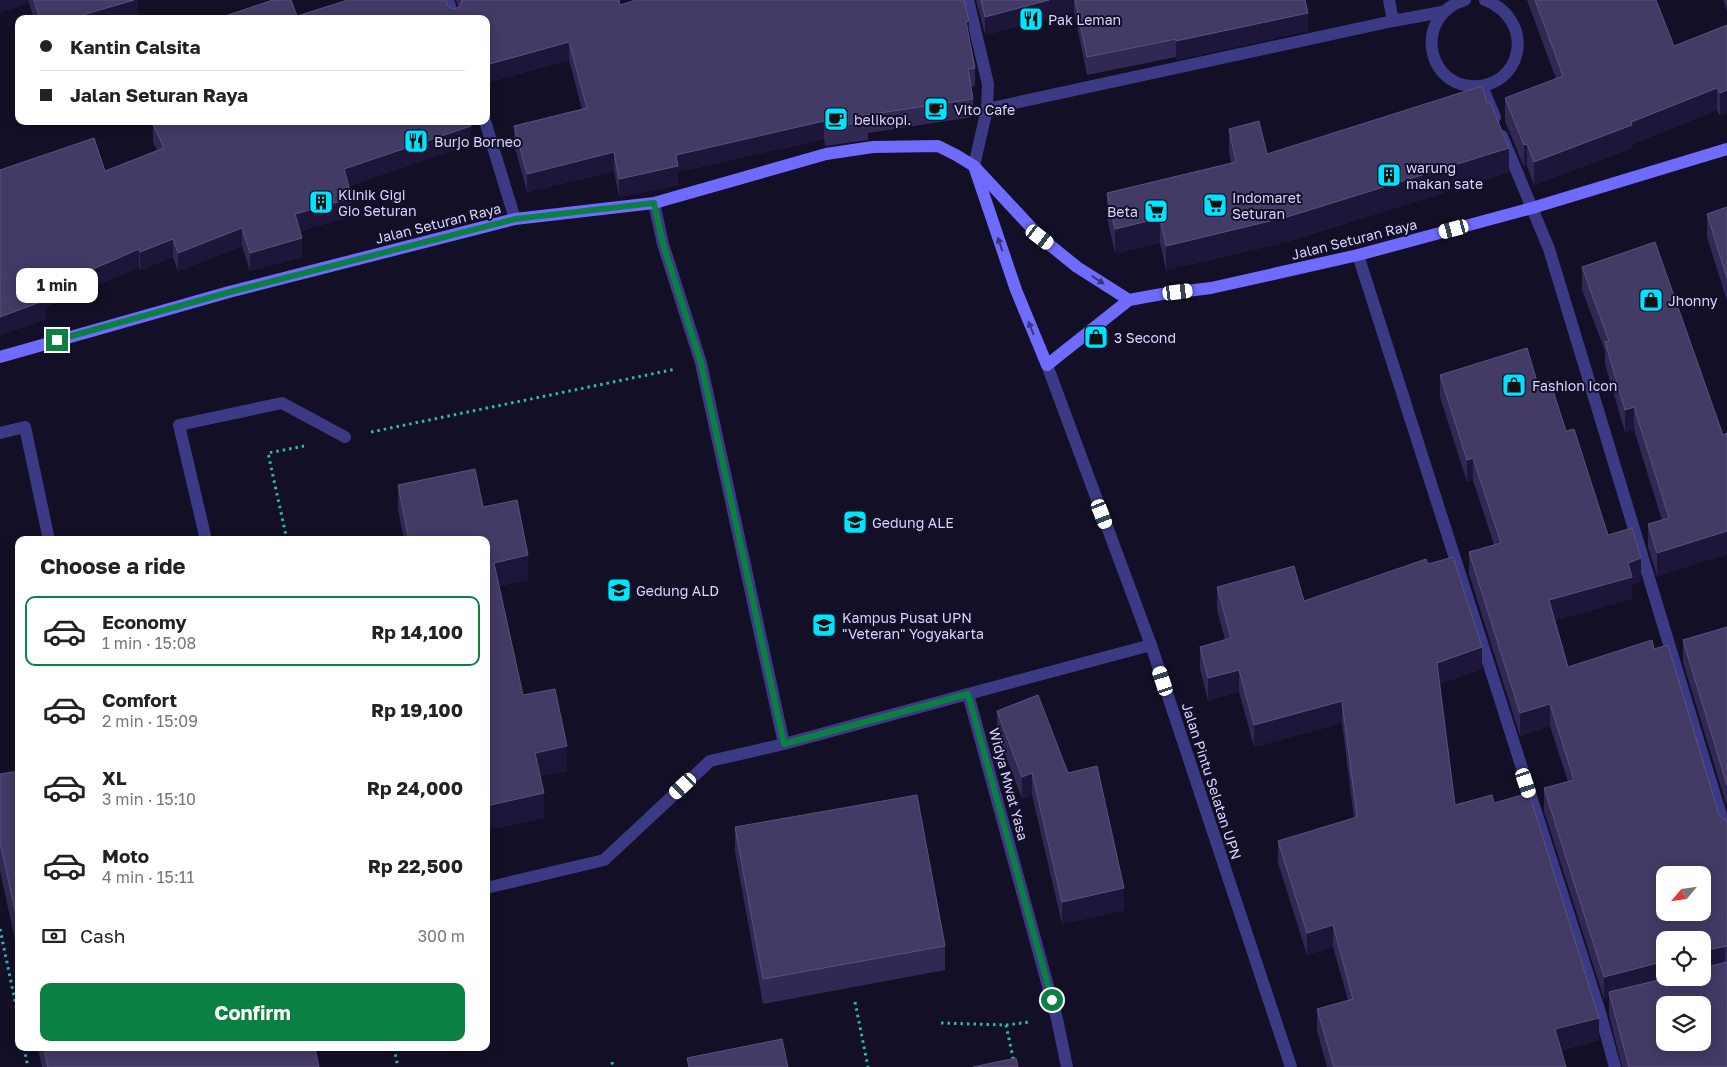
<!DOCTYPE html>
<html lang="en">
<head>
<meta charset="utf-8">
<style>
	:root { --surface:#fff; --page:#f6f6f6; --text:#222; --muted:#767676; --line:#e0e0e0; --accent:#0b8043 }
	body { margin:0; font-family:"Golos Text",sans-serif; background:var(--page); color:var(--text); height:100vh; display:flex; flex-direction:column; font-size:19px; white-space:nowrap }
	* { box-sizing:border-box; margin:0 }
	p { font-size:16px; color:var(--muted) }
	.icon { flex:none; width:28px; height:28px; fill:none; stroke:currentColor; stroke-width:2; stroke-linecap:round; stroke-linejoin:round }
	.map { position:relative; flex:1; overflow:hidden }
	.details { position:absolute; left:15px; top:536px; width:475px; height:515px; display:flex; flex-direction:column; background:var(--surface); border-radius:10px; box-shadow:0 2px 12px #0003 }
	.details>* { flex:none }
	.top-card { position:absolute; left:15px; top:15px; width:475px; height:110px; border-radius:10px; box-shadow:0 2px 12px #0003; display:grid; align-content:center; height:110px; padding:0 25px; background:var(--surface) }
	.needle { width:32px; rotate:241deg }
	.tools { position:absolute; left:1656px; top:866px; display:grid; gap:10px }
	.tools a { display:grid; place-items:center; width:55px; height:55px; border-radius:10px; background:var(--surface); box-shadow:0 2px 12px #0003; font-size:25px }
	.end { position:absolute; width:22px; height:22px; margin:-11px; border:6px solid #0b8043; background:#fff; box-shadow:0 0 0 2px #fff }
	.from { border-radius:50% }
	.bubble { position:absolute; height:35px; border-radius:10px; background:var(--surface); box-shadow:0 2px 12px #0003; font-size:16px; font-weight:700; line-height:35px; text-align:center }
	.car { position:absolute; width:15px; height:30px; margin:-15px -8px; border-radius:6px; box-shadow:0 0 4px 1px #0007; background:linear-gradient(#fff 24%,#345 0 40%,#fff 0 76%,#345 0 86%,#fff 0) }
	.top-card b { display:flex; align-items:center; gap:18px; height:48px; font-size:19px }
	.top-card b+b { border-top:1px solid var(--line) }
	.top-card i { width:12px; height:12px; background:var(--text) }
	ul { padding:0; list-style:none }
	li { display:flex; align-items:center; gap:15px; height:70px; margin:0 10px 8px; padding:0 15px; border:2px solid transparent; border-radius:10px }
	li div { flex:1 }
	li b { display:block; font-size:19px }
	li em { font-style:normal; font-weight:700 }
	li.on { border-color:var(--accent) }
	li>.icon { width:45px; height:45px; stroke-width:1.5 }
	h2 { padding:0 25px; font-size:22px; line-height:60px }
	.pay { display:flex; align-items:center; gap:12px; height:55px; padding:0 25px; font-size:19px }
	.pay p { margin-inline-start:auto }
	.action { display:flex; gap:10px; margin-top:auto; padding:10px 25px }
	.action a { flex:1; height:58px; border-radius:10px; background:var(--accent); color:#fff; font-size:20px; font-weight:700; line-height:58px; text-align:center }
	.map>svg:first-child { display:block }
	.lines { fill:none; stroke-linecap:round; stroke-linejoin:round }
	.path { stroke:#2fb8b0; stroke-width:3; stroke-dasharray:2.5 4; stroke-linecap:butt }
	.service { stroke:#3d3a85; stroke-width:12 }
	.minor { stroke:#3d3a85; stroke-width:12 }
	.tertiary { stroke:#3d3a85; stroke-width:12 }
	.secondary { stroke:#6f6bff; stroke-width:12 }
	.wall { fill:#312854 }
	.shaded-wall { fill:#1d163a }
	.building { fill:#433a66; stroke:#5a527e; fill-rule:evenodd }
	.oneway { fill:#38347d }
	.route { stroke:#0b8043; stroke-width:6 }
	.labels { text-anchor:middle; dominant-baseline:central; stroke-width:4; stroke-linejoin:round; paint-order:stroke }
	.poi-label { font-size:14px; fill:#d9d4ff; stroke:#130f26; text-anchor:start }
	.street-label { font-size:14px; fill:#d9d4ff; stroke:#130f26 }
</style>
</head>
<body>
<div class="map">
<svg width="1727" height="1067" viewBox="0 0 1727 1067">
	<rect width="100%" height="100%" fill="#130f26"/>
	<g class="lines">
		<path class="path" d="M371,432L676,369
			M287,540L268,453L304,446
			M0,929L19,1020
			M855,1002L868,1067
			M941,1023L1006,1025L1015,1067
			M1006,1025L1030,1022
			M24,1048L28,1067
			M394,1048L398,1067
			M612,1062L613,1067"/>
		<path class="service" d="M0,433L25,427L49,540
			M206,540L179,425L282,403L345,437
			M968,694L1151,645
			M784,744L968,694L1057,1019L1067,1067
			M486,888L604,860L710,761L784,744L701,363L663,244L654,203"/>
		<path class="minor" d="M448,0L454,19
			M968,0L988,84L987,109L974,166
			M1389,0L1393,21
			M1465,0C1415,15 1425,82 1470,86C1522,90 1538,21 1485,0
			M1482,86L1495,117
			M987,109L1393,21L1442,12
			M485,121L515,219
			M1502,136L1549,249L1727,835
			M1358,255L1599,1009L1615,1067"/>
		<path class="tertiary" d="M1047,365L1151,645L1291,1067"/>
		<path class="secondary" d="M1129,300L1162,294L1211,288L1358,255L1532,208L1727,149
			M0,357L229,292L515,219L654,203L826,154L873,147L938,146L956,155L974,166L1040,237L1077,267L1129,300L1047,365L1016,290L974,166"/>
	</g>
	<path class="wall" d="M0,0H138V19H34L29,3L0,12Z
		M456,0H619L620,5L969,36L975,68V86L971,87L973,99V117L868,133V140L825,146L824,139L678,172V185L619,197L614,171L527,192L514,144V126L582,109L569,60L486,83V19H222V17L297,16L448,6L453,9L457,8L458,7Z
		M976,0H1305L1308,31L1176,60V57L1087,75L1074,12L985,35Z
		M1527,0H1656L1674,46L1727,25V113L1720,116L1717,110L1632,144V148L1534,185L1527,166L1524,167L1505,121V98L1556,79Z
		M1723,0H1727V11Z
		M153,124L471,144L349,186L352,216L300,231L302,257L250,271L242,246L178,271L173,257L140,270L139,267L46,307V319L0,335V170L105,171L157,150L153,142Z
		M1229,129L1267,154L1509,172L1287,242L1166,270L1160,243L1115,253L1107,217V193L1231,163L1229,153Z
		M1727,207V301L1707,237V214Z
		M1582,267L1723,435L1727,433V554L1657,576L1648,547V524L1662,520L1634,430L1625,432L1605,364V351L1582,290Z
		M1440,375L1538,385L1566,431L1608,535L1641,581L1632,584V599L1555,620L1568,667L1654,649L1719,815L1725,820H1727V1067H1622L1609,1015V998L1604,999L1544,811V788L1568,782L1550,726L1520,736L1469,574V552L1494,545L1473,480L1467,482L1440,397Z
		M398,485L483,507L528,580L499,586L523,695L567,771L540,776L544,818L486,830V540H404L398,509Z
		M1428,564L1482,669L1439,684L1455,805L1494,803L1599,1040L1561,1050L1566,1067H1327L1317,1031V1009L1348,1000L1333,947L1307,955L1278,863V841L1354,818L1342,723L1254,747L1239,692L1208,700L1200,669V647L1225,640L1217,609V587L1304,601Z
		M1727,627V807L1683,662V640Z
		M997,711L1068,773L1124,910L1062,924L1032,795L1022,799L997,733Z
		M19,771V958L0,871V774Z
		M735,827L945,946V970L763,1004L735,852Z
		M38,1048H315L319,1067H42Z"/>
	<path class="shaded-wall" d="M0,0H29V3L0,12Z
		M134,0H138V19H69Z
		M1049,0H1074V12L985,35V17Z
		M1308,13V31L1176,60V41Z
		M969,21V39L966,22Z
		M569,42V60L486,83V65Z
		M1717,88V110L1632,144V148L1534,185V162Z
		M1727,90V113L1720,116V93Z
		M824,121V139L678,172V185L619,197V179L676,155Z
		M471,126V144L344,188V169Z
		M1527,144V166L1524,167V145Z
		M1509,148V172L1287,242L1166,270V246Z
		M614,152V171L527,192V174Z
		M352,198V216L295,232V214Z
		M1160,218V243L1115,253V229Z
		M242,228V246L178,271V253Z
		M302,238V257L250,271V253Z
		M173,239V257L140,270V252Z
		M139,249V267L46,307V319L0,335V317L43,291Z
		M1634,407V430L1625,432V410Z
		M1473,458V480L1467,482V460Z
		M1727,531V554L1657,576V553Z
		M528,555V580L494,587V563Z
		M1641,558V581L1632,584V599L1549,622V600L1628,563Z
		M1482,647V669L1437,685V663Z
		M1239,670V692L1208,700V678Z
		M1342,701V723L1254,747V725Z
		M1550,704V726L1520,736V713Z
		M567,746V771L535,777V753Z
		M1032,773V795L1022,799V777Z
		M544,793V818L486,830V806Z
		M1124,888V910L1062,924V902Z
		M1333,925V947L1307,955V933Z
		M1725,946V968L1702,974V951Z
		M1665,961V978H1689L1609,992V998L1604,999V977Z
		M1599,1018V1040L1555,1051V1029Z"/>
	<path class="building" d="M34,0H134L69,19H40Z
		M273,0H291L297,16L348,0H446L448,6L453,9L457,8L460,6L462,0H619L620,5L636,0H964L969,21L966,22L975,68L968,69L973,99L866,115L868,121L825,128L824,121L676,155L678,166L619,179L614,152L527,174L514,126L587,108L569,42L486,65V19H223L222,17Z
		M981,0H1049L985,17Z
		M1075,0H1305L1308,13L1176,41V39L1087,57Z
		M1535,0H1656L1674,46L1727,25V90L1720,93L1717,88L1631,122L1632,125L1534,162L1527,144L1524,145L1505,98L1563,76Z
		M1482,86L1487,103L1490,102L1509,148L1287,217L1166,246L1160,218L1115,229L1107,193L1236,162L1229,129L1259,121L1267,154Z
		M159,121H469L471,126L344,169L352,198L295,214L302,238L250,253L242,228L178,253L173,239L140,252L139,249L43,291L46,300L0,317V170L94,138L105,171L164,148L153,124Z
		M1727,207V278L1707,214Z
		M1655,242L1723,435L1727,433V531L1657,553L1648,524L1669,518L1634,407L1625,410L1605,342L1609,341L1582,267Z
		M1527,348L1538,385L1550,381L1566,431L1574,429L1608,535L1632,528L1641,558L1628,563L1632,577L1549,600L1568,667L1652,640L1654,649L1668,645L1719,815L1725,820H1727V946L1702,951V940H1665V961L1604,977L1544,788L1574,780L1550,704L1520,713L1469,552L1501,543L1473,458L1467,460L1440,375ZM1665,875H1702V912H1665Z
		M475,469L483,507L517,500L528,555L494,563L523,695L555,689L567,746L535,753L544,793L486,806V540H409L398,485Z
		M1453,557L1482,647L1437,663L1455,805L1492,795L1494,803L1529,793L1599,1018L1555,1029L1566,1067H1334L1317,1009L1353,999L1333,925L1307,933L1278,841L1357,817L1342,701L1254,725L1239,670L1208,678L1200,647L1231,638L1217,587L1294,566L1304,601L1426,559L1428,564Z
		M1727,627V785L1683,640Z
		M1038,695L1068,773L1097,766L1124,888L1062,902L1032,773L1022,777L997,711Z
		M19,771V929L0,842V774Z
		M917,795L945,946L763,979L735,827Z
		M1727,962V1067H1629L1609,992L1667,978H1702V968ZM1665,1005H1702V1042H1665Z
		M782,1039L788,1067H689L687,1058Z
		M44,1048H315L319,1067H48Z
		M1016,1058L1018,1067H973Z"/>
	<defs><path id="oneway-solid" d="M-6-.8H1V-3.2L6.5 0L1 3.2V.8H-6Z" transform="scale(1.25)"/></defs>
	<g class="oneway">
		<use href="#oneway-solid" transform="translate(1000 244) rotate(-109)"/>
		<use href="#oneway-solid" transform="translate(1098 280) rotate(33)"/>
		<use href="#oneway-solid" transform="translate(1031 328) rotate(-112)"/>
	</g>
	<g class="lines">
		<path class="route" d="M57,340L230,292L515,219L654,203L663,244L701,363L784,744L968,694L1052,1000"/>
	</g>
	<defs>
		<g id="restaurant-square" transform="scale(1.25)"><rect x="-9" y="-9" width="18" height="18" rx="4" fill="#00e5ff" stroke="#130f26"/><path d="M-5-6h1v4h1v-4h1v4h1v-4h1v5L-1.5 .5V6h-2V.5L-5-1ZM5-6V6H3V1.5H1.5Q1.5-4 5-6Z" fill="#111"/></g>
		<g id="cafe-square" transform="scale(1.25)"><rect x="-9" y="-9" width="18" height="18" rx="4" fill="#00e5ff" stroke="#130f26"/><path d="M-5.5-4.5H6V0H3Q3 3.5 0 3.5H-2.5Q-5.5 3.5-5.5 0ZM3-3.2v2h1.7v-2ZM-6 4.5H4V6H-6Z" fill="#111"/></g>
		<g id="building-square" transform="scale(1.25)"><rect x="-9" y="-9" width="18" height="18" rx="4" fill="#00e5ff" stroke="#130f26"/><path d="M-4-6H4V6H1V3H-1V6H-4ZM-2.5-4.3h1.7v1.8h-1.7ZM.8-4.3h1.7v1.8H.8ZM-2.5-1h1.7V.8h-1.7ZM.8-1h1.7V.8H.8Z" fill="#111"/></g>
		<g id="supermarket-square" transform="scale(1.25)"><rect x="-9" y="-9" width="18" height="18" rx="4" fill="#00e5ff" stroke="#130f26"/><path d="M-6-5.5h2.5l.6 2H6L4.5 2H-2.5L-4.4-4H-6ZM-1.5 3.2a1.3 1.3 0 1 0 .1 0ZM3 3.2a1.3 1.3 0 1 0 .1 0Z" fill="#111"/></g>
		<g id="shop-square" transform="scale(1.25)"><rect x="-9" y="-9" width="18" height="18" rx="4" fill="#00e5ff" stroke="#130f26"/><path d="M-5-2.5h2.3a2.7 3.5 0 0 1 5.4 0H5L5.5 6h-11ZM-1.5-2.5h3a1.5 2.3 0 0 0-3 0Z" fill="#111"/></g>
		<g id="university-square" transform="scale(1.25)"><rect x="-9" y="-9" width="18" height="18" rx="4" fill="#00e5ff" stroke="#130f26"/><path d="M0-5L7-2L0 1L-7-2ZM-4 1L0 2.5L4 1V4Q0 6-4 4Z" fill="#111"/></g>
	</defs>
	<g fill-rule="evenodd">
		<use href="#restaurant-square" x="1031" y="19"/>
		<use href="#cafe-square" x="936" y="109"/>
		<use href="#cafe-square" x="836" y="119"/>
		<use href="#restaurant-square" x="416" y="141"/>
		<use href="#building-square" x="1389" y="175"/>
		<use href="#building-square" x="321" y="202"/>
		<use href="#supermarket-square" x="1215" y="205"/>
		<use href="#supermarket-square" x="1156" y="211"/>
		<use href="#shop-square" x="1651" y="300"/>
		<use href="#shop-square" x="1096" y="337"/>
		<use href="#shop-square" x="1514" y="385"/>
		<use href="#university-square" x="855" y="522"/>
		<use href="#university-square" x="619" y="590"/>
		<use href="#university-square" x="824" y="625"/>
	</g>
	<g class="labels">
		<g class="poi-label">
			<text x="1048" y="19">Pak Leman</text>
			<text x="954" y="109">Vito Cafe</text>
			<text x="854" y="119">belikopi.</text>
			<text x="434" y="141">Burjo Borneo</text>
			<text x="1406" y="167">warung<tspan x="1406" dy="16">makan sate</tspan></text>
			<text x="338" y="194">Klinik Gigi<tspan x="338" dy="16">Gio Seturan</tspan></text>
			<text x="1232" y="197">Indomaret<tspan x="1232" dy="16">Seturan</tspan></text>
			<text x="1138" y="211" text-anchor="end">Beta</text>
			<text x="1668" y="300">Jhonny</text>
			<text x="1114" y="337">3 Second</text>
			<text x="1532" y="385">Fashion Icon</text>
			<text x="872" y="522">Gedung ALE</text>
			<text x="636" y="590">Gedung ALD</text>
			<text x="842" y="617">Kampus Pusat UPN<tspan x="842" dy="16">"Veteran" Yogyakarta</tspan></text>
		</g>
		<g class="street-label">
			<text transform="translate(438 223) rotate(-14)">Jalan Seturan Raya</text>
			<text transform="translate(1354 239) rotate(-14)">Jalan Seturan Raya</text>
			<text transform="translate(1212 781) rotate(72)">Jalan Pintu Selatan UPN</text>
			<text transform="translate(1009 784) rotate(75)">Widya Mwat Yasa</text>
		</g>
	</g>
</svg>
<div class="tools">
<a><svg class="needle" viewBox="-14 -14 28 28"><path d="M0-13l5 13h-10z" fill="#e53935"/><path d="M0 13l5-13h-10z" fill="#767676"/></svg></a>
<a><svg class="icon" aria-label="locate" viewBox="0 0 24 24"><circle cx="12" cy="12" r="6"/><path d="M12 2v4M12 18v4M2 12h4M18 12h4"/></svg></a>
<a><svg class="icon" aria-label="layers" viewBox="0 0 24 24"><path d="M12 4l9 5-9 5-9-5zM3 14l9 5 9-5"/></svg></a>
</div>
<i class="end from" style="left:1052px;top:1000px"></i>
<i class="end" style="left:57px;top:340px"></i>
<div class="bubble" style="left:16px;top:268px;width:82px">1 min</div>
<i class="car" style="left:1454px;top:229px;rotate:255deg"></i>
<i class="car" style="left:1040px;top:237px;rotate:127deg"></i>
<i class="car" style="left:1178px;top:292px;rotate:83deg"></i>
<i class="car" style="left:1102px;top:514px;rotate:159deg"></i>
<i class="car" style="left:1163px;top:681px;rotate:342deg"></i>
<i class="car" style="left:1526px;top:783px;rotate:162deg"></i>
<i class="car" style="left:683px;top:786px;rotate:227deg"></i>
<div class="top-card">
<b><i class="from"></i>Kantin Calsita</b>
<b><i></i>Jalan Seturan Raya</b>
</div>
<section class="details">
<h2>Choose a ride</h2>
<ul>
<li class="on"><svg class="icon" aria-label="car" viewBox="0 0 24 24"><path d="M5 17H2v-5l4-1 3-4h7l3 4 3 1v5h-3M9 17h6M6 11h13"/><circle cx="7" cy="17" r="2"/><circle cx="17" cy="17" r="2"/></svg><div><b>Economy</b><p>1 min · 15:08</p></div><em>Rp 14,100</em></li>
<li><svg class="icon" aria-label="car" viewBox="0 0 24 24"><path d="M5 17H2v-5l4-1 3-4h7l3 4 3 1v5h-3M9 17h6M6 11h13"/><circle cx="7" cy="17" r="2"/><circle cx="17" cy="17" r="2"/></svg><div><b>Comfort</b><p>2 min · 15:09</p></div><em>Rp 19,100</em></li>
<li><svg class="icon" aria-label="car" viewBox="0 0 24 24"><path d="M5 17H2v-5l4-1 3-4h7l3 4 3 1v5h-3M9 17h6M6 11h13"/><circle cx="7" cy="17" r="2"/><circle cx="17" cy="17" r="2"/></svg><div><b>XL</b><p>3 min · 15:10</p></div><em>Rp 24,000</em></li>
<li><svg class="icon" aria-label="car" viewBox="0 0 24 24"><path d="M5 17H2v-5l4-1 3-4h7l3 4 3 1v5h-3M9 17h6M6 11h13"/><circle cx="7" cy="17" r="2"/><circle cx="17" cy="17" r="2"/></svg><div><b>Moto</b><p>4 min · 15:11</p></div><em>Rp 22,500</em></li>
</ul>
<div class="pay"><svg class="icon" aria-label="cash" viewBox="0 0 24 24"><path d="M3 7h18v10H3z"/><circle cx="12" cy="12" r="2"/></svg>Cash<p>300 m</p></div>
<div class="action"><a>Confirm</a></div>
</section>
</div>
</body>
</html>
